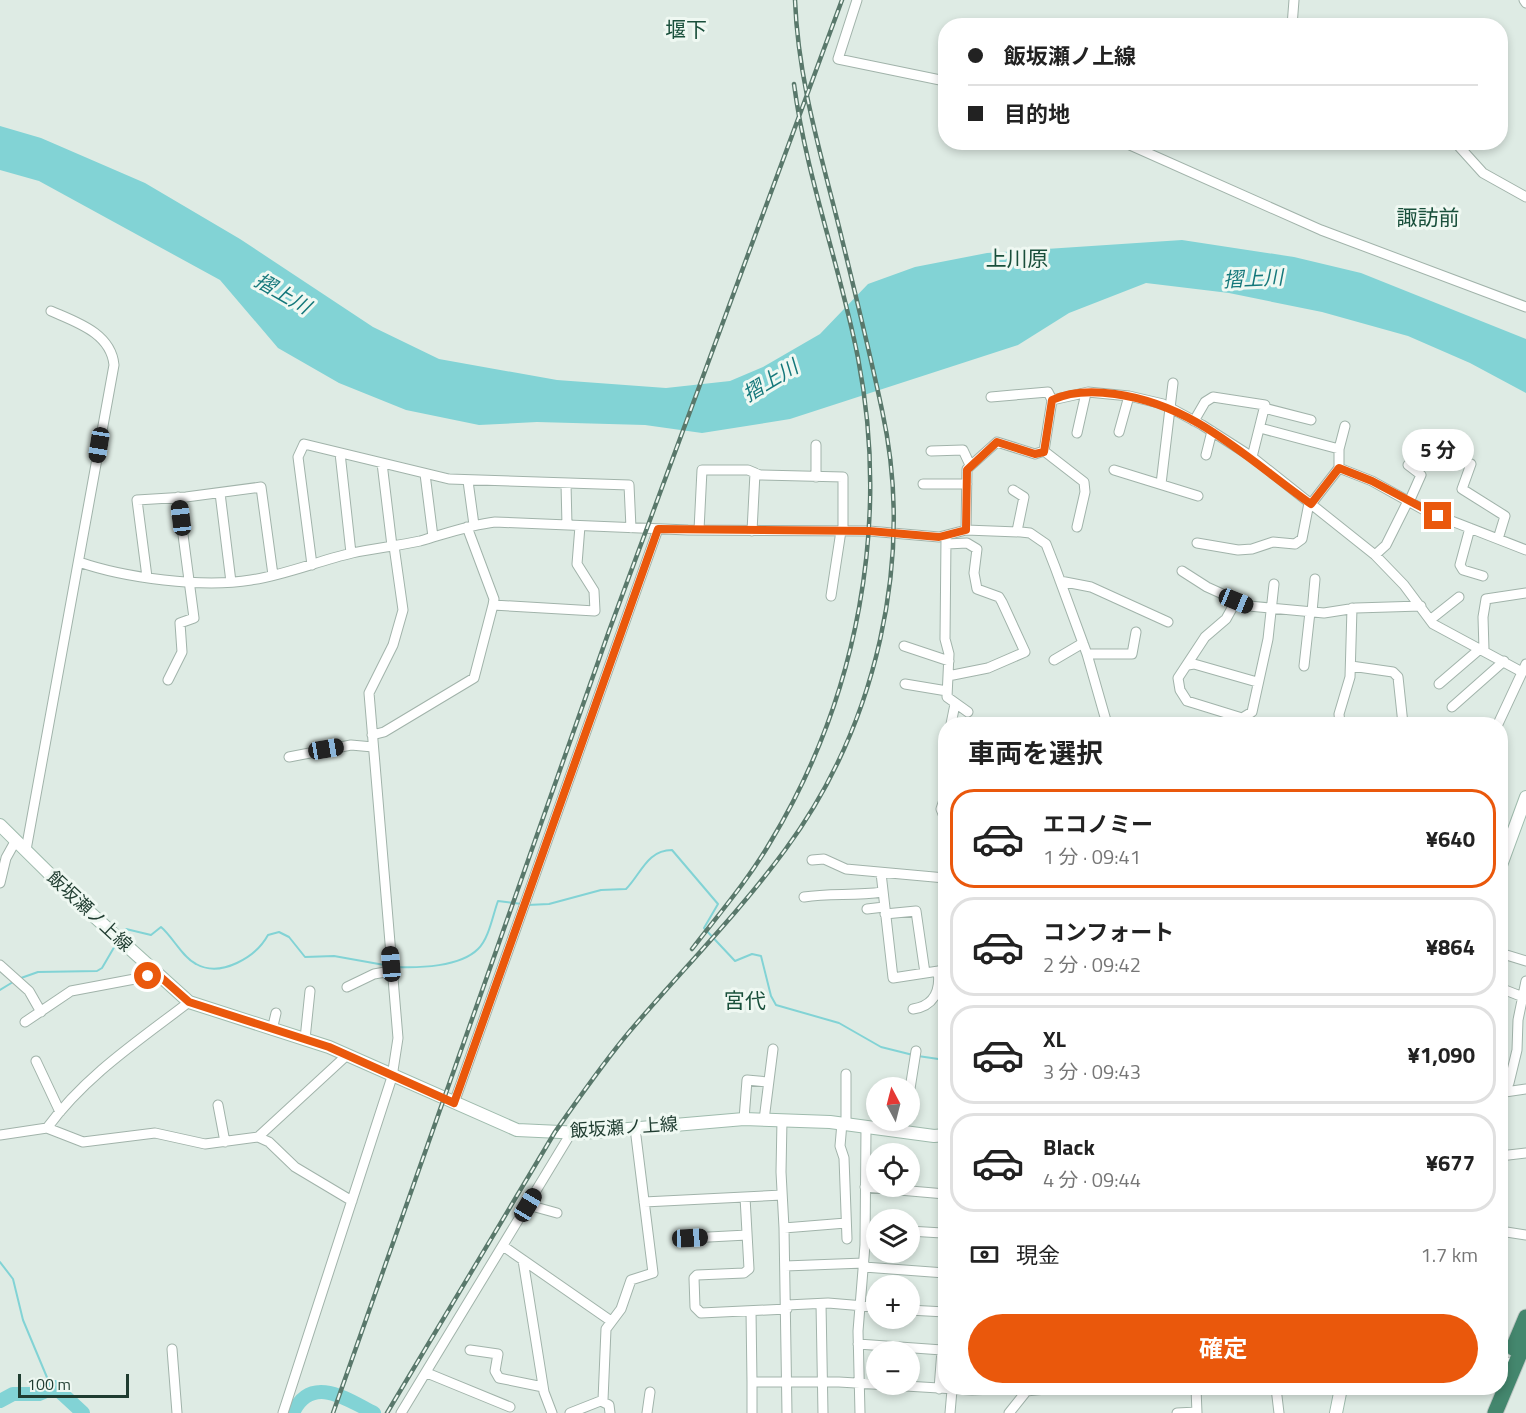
<!DOCTYPE html>
<html lang="ja">
<head>
<meta charset="utf-8">
<style>
	:root { --surface:#fff; --page:#f6f6f6; --text:#222; --muted:#767676; --line:#e0e0e0; --accent:#ea580c }
	body { margin:0; font-family:"Titillium Web","Noto Sans JP",sans-serif; background:var(--page); color:var(--text); height:100vh; display:flex; flex-direction:column; font-size:22px; white-space:nowrap }
	* { box-sizing:border-box; margin:0 }
	p { font-size:20px; color:var(--muted) }
	.icon { flex:none; width:33px; height:33px; fill:none; stroke:currentColor; stroke-width:2; stroke-linecap:round; stroke-linejoin:round }
	.map { position:relative; flex:1; overflow:hidden }
	.sheet { position:absolute; left:938px; top:717px; width:570px; height:678px; display:flex; flex-direction:column; background:var(--surface); border-radius:24px; box-shadow:0 3px 9px #0003 }
	.sheet>* { flex:none }
	.hud { position:absolute; left:938px; top:18px; width:570px; height:132px; border-radius:24px; box-shadow:0 3px 9px #0003; display:grid; align-content:center; height:132px; padding:0 30px; background:var(--surface) }
	.needle { width:39px; rotate:353deg }
	.tools { position:absolute; left:866px; top:1077px; display:grid; gap:12px }
	.tools a { display:grid; place-items:center; width:54px; height:54px; border-radius:50%; background:var(--surface); box-shadow:0 3px 9px #0003; font-size:30px }
	.scale { position:absolute; left:18px; bottom:15px; width:111px; box-sizing:border-box; padding-left:6px; border:3px solid #1f3c30; border-top:0; font-size:16px; line-height:21px; white-space:nowrap; color:#1f3c30; -webkit-text-stroke:4px #eff8f2; paint-order:stroke }
	.end { position:absolute; width:27px; height:27px; margin:-14px; border:8px solid #ea580c; background:#fff; box-shadow:0 0 0 3px #fff }
	.from { border-radius:50% }
	.bubble { position:absolute; height:42px; border-radius:21px; background:var(--surface); box-shadow:0 3px 9px #0003; font-size:20px; font-weight:700; line-height:42px; text-align:center }
	.car { position:absolute; width:18px; height:36px; margin:-18px -9px; border-radius:8px; box-shadow:0 0 4px 2px #0007; background:linear-gradient(#222 24%,#8ab4d8 0 40%,#222 0 76%,#8ab4d8 0 86%,#222 0) }
	.hud b { display:flex; align-items:center; gap:21px; height:57px; font-size:22px }
	.hud b+b { border-top:2px solid var(--line) }
	.hud i { width:15px; height:15px; background:var(--text) }
	ul { padding:0; list-style:none }
	li { display:flex; align-items:center; gap:18px; height:99px; margin:0 12px 9px; padding:0 18px; border:3px solid var(--line); border-radius:24px }
	li div { flex:1 }
	li b { display:block; font-size:22px }
	li em { font-style:normal; font-weight:700 }
	li.active { border-color:var(--accent) }
	li>.icon { width:54px; height:54px; stroke-width:1.5 }
	h2 { padding:0 30px; font-size:27px; line-height:72px }
	.pay { display:flex; align-items:center; gap:15px; height:66px; padding:0 30px; font-size:22px }
	.pay p { margin-inline-start:auto }
	.primary-button { display:flex; gap:12px; margin-top:auto; padding:12px 30px }
	.primary-button a { flex:1; height:69px; border-radius:36px; background:var(--accent); color:#fff; font-size:24px; font-weight:700; line-height:69px; text-align:center }
	.map>svg:first-child { display:block }
	.water { fill:#82d3d5 }
	.lines { fill:none; stroke-linecap:round; stroke-linejoin:round }
	.stream { stroke:#82d3d5; stroke-width:2 }
	.river { stroke:#82d3d5; stroke-width:14 }
	.minor-casing { stroke:#a1b3aa; stroke-width:11 }
	.secondary-casing { stroke:#9fbbad; stroke-width:14 }
	.trunk-casing { stroke:#c0c8c5; stroke-width:17 }
	.minor { stroke:#fff; stroke-width:9 }
	.secondary { stroke:#fff; stroke-width:12 }
	.trunk { stroke:#44876e; stroke-width:15 }
	.rail-casing { stroke:#59786b; stroke-width:4.5 }
	.rail { stroke:#eff8f2; stroke-width:2; stroke-dasharray:7; stroke-linecap:butt }
	.route { stroke:#ea580c; stroke-width:8 }
	.labels { text-anchor:middle; dominant-baseline:central; stroke-width:6; stroke-linejoin:round; paint-order:stroke }
	.street-label { font-size:18px; fill:#1f3c30; stroke:#eff8f2 }
	.water-label { font-size:20px; font-style:italic; fill:#15787b; stroke:#eff8f2 }
	.quarter-label { font-size:21px; fill:#194f3b; stroke:#eff8f2 }
</style>
</head>
<body>
<div class="map">
<svg width="1526" height="1413" viewBox="0 0 1526 1413">
	<rect width="100%" height="100%" fill="#deebe4"/>
	<path class="water" d="M0,126L41,138L145,183L240,239L373,327L439,359L557,380L666,388L730,381L763,367L820,334L868,284L915,267L987,253L1182,240L1294,257L1361,273L1526,339V393L1470,363L1408,336L1322,312L1229,293L1146,283L1069,313L1018,345L790,419L702,433L645,425L537,422L479,425L406,410L339,383L278,348L220,280L39,181L0,170Z"/>
	<g class="lines">
		<path class="stream" d="M527,905L549,904L601,890L626,889C641,874 647,850 672,850L718,904L704,928L735,961L752,954L761,956L771,996L776,1005L839,1023L881,1047L913,1055
			M120,933L126,929L151,935L161,927C173,937 182,957 196,964C221,978 256,957 268,935L279,932L289,937L305,957L334,956L390,966
			M396,967C419,968 460,967 478,949C489,939 493,914 498,901L522,904
			M21,978L38,972L97,971L102,968L116,944
			M0,990L13,982
			M918,1056L945,1060
			M0,1262L13,1279L23,1320L51,1387"/>
		<path class="river" d="M0,1401L13,1394H39L55,1387L83,1413
			M293,1413C311,1373 348,1400 374,1413"/>
		<g class="minor-casing">
			<path id="minor" d="M857,0L838,59L945,81
				M1524,0L1526,3
				M1292,26L1294,0
				M1123,142L1321,230L1526,307
				M1455,142L1483,173L1526,197
				M991,397L1048,392L1052,400
				M1264,408L1311,420
				M1194,421L1205,402L1213,397L1265,405L1252,457
				M1260,428L1339,449
				M1119,432L1129,396
				M1077,433L1086,393
				M816,445V477
				M931,451L963,450L970,465
				M340,453L351,553
				M1206,455L1212,431
				M382,463L392,546
				M1471,464L1462,489L1505,516L1498,539
				M1408,465L1421,475L1409,502
				M1339,468L1372,481L1426,511L1526,550
				M1114,470L1198,496
				M425,474L433,537
				M468,481L474,525
				M566,484L567,525
				M923,484H967
				M1161,484L1173,383
				M1013,490L1024,497L1017,531
				M220,493L231,582
				M1311,504L1339,468V449L1345,426
				M467,527L494,599L493,605
				M1077,527L1085,492L1084,482L1044,451L1052,400L1088,392L1129,396L1163,404L1202,425L1252,457L1375,555L1404,585L1433,624L1522,672
				M1470,528L1460,565L1463,570L1483,576
				M699,530L702,470H748L760,475L843,477V531
				M966,530L967,469L997,442L1035,454L1044,451
				M752,531L755,473
				M946,539L945,639L949,654L947,697L968,712
				M1197,543L1238,550L1252,549L1273,542L1295,544L1302,539L1309,503
				M947,544L967,543L977,549L974,573L977,589L999,597L1002,602L1025,652L988,668L948,676
				M1375,555L1386,545L1408,501
				M79,562C125,578 202,588 251,580C285,575 318,561 352,553C375,548 398,546 420,541C445,534 469,525 495,522L688,530L869,531L939,537L966,530L1021,532L1030,533L1046,544L1055,567L1087,654L1107,724
				M312,565L298,457L304,444L449,479L629,485L631,528
				M1182,571L1207,587L1249,606L1324,613L1356,608L1421,606
				M147,577L137,500L186,497L261,487L273,575
				M1060,581L1091,587L1168,622
				M831,596L841,531
				M1236,601L1226,619L1205,637L1178,678L1180,690L1187,701L1242,718L1252,712L1268,639L1274,584
				M1312,612L1315,579
				M1430,620L1459,597
				M904,646L949,661
				M1484,650L1483,617L1486,599L1526,593
				M1087,654H1132L1136,632
				M1054,660L1083,643
				M1188,665L1194,664L1257,682
				M1304,666L1310,612
				M1351,666L1393,672L1398,677L1403,724
				M168,680L182,652L180,623L194,618L178,497
				M905,684L947,691
				M1439,684L1481,648
				M1452,707L1504,661
				M951,724L955,704
				M1340,724L1339,714L1350,677L1352,608
				M1498,724L1526,664
				M372,735L384,732L474,678L493,605L595,611L594,591L577,564L580,526
				M289,757L351,745L373,747
				M945,797L941,809L945,819
				M26,850L114,365C111,333 76,322 51,311
				M812,860L824,859L846,869L945,878
				M881,873L893,978L945,970
				M0,883L6,858L16,840
				M804,897C830,893 855,896 882,892
				M867,909L884,907
				M885,914L916,911L925,973
				M1500,953L1526,961
				M0,965L29,991L41,1012
				M347,987L374,974L391,971
				M1500,988L1523,997
				M913,1009C933,1006 941,992 938,971
				M25,1022L71,991L140,978L155,972
				M272,1030L276,1013
				M305,1039L310,991
				M36,1061L60,1112
				M1505,1092L1526,1089
				M909,1095L916,1051
				M1500,1100L1509,1083L1517,1050L1518,1020L1526,981
				M454,1103L658,529
				M218,1105L225,1142
				M744,1119L747,1080L768,1082
				M764,1120L773,1049
				M782,1120L781,1172L784,1228
				M842,1123L840,1146L844,1158L847,1239
				M846,1124V1074
				M47,1128C85,1076 138,1041 189,1002
				M902,1131L905,1120
				M0,1135L47,1128L83,1142L155,1133L205,1144L258,1137L269,1142L295,1167L352,1201
				M258,1137L346,1056
				M1500,1156L1526,1153
				M865,1187L945,1194
				M745,1197L749,1269L744,1273L697,1275L694,1278L695,1307L701,1313L787,1309
				M644,1202L782,1195
				M528,1205L557,1213
				M909,1231L942,1233L945,1230
				M1500,1231L1526,1235
				M690,1238L747,1235
				M503,1246L611,1321
				M523,1260L544,1392L552,1413
				M785,1266L864,1263
				M864,1267L945,1273
				M821,1304L823,1413
				M787,1305L828,1303L876,1307
				M909,1310L945,1312
				M751,1311L752,1382
				M858,1344L942,1350L939,1389
				M172,1349L177,1413
				M470,1350L498,1354L495,1371L499,1378L543,1387
				M1500,1361L1507,1362
				M427,1373L510,1407
				M1026,1388V1391L1056,1388
				M1196,1388L1197,1413
				M1276,1388L1279,1413
				M601,1401L609,1405L610,1413
				M283,1413L392,1077L398,1038L369,693L393,645L403,610L394,546
				M401,1413L571,1133
				M570,1413L603,1400L606,1329L621,1309L631,1280L653,1273L635,1128
				M647,1413L650,1392
				M752,1413V1382H839L972,1390L1014,1388
				M787,1413L784,1228L846,1223
				M860,1413L858,1331L865,1245L866,1128
				M950,1413L952,1390
				M1009,1413L1029,1388
				M1177,1413L1197,1412"/>
		</g>
		<g class="secondary-casing">
			<path id="secondary" d="M0,825L76,900L189,1002L329,1047L517,1130L582,1133L744,1119L830,1122L934,1136L945,1135
				M1500,868L1526,797
				M1336,1413L1341,1388"/>
		</g>
		<g class="trunk-casing">
			<path id="trunk" d="M1513,1348L1526,1317
				M1495,1413L1526,1339"/>
		</g>
		<use href="#minor" class="minor"/>
		<use href="#secondary" class="secondary"/>
		<use href="#trunk" class="trunk"/>
		<g class="rail-casing">
			<path id="rail" d="M692,949C719,914 749,879 771,841C858,697 890,523 858,358C840,266 806,176 794,84
				M333,1413L609,631L842,0
				M387,1413L555,1132C579,1098 603,1063 630,1031C681,971 738,914 785,850C876,727 915,560 882,410C869,349 854,288 839,227C820,151 798,79 795,0"/>
		</g>
		<use href="#rail" class="rail"/>
	</g>
	<g class="lines">
		<path class="route" d="M148,976L155,972L189,1002L329,1047L454,1103L658,529L869,531L939,537L966,530L967,470L997,442L1035,454L1044,452L1052,400C1071,391 1094,391 1115,394C1196,405 1247,459 1311,504L1339,468L1372,481L1438,516"/>
	</g>
	<g class="labels">
		<g class="street-label">
			<text transform="translate(90 911) rotate(43)">飯坂瀬ノ上線</text>
			<text transform="translate(624 1127) rotate(-4)">飯坂瀬ノ上線</text>
		</g>
		<g class="water-label">
			<text transform="translate(1253 278) rotate(-3)">摺上川</text>
			<text transform="translate(283 293) rotate(30)">摺上川</text>
			<text transform="translate(770 380) rotate(-31)">摺上川</text>
		</g>
		<g class="quarter-label">
			<text x="686" y="29">堰下</text>
			<text x="1428" y="217">諏訪前</text>
			<text x="1017" y="258">上川原</text>
			<text x="745" y="1000">宮代</text>
		</g>
	</g>
</svg>
<div class="tools">
<a><svg class="needle" viewBox="-14 -14 28 28"><path d="M0-13l5 13h-10z" fill="#e53935"/><path d="M0 13l5-13h-10z" fill="#767676"/></svg></a>
<a><svg class="icon" aria-label="locate" viewBox="0 0 24 24"><circle cx="12" cy="12" r="6"/><path d="M12 2v4M12 18v4M2 12h4M18 12h4"/></svg></a>
<a><svg class="icon" aria-label="layers" viewBox="0 0 24 24"><path d="M12 4l9 5-9 5-9-5zM3 14l9 5 9-5"/></svg></a>
<a>+</a>
<a>−</a>
</div>
<div class="scale">100 m</div>
<i class="end from" style="left:148px;top:976px"></i>
<i class="end" style="left:1438px;top:516px"></i>
<div class="bubble" style="left:1402px;top:429px;width:72px">5 分</div>
<i class="car" style="left:99px;top:445px;rotate:189deg"></i>
<i class="car" style="left:181px;top:518px;rotate:353deg"></i>
<i class="car" style="left:1236px;top:601px;rotate:112deg"></i>
<i class="car" style="left:326px;top:749px;rotate:80deg"></i>
<i class="car" style="left:391px;top:964px;rotate:355deg"></i>
<i class="car" style="left:528px;top:1205px;rotate:31deg"></i>
<i class="car" style="left:690px;top:1238px;rotate:87deg"></i>
<div class="hud">
<b><i class="from"></i>飯坂瀬ノ上線</b>
<b><i></i>目的地</b>
</div>
<section class="sheet">
<h2>車両を選択</h2>
<ul>
<li class="active"><svg class="icon" aria-label="car" viewBox="0 0 24 24"><path d="M5 17H2v-5l4-1 3-4h7l3 4 3 1v5h-3M9 17h6M6 11h13"/><circle cx="7" cy="17" r="2"/><circle cx="17" cy="17" r="2"/></svg><div><b>エコノミー</b><p>1 分 · 09:41</p></div><em>¥640</em></li>
<li><svg class="icon" aria-label="car" viewBox="0 0 24 24"><path d="M5 17H2v-5l4-1 3-4h7l3 4 3 1v5h-3M9 17h6M6 11h13"/><circle cx="7" cy="17" r="2"/><circle cx="17" cy="17" r="2"/></svg><div><b>コンフォート</b><p>2 分 · 09:42</p></div><em>¥864</em></li>
<li><svg class="icon" aria-label="car" viewBox="0 0 24 24"><path d="M5 17H2v-5l4-1 3-4h7l3 4 3 1v5h-3M9 17h6M6 11h13"/><circle cx="7" cy="17" r="2"/><circle cx="17" cy="17" r="2"/></svg><div><b>XL</b><p>3 分 · 09:43</p></div><em>¥1,090</em></li>
<li><svg class="icon" aria-label="car" viewBox="0 0 24 24"><path d="M5 17H2v-5l4-1 3-4h7l3 4 3 1v5h-3M9 17h6M6 11h13"/><circle cx="7" cy="17" r="2"/><circle cx="17" cy="17" r="2"/></svg><div><b>Black</b><p>4 分 · 09:44</p></div><em>¥677</em></li>
</ul>
<div class="pay"><svg class="icon" aria-label="cash" viewBox="0 0 24 24"><path d="M3 7h18v10H3z"/><circle cx="12" cy="12" r="2"/></svg>現金<p>1.7 km</p></div>
<div class="primary-button"><a>確定</a></div>
</section>
</div>
</body>
</html>
